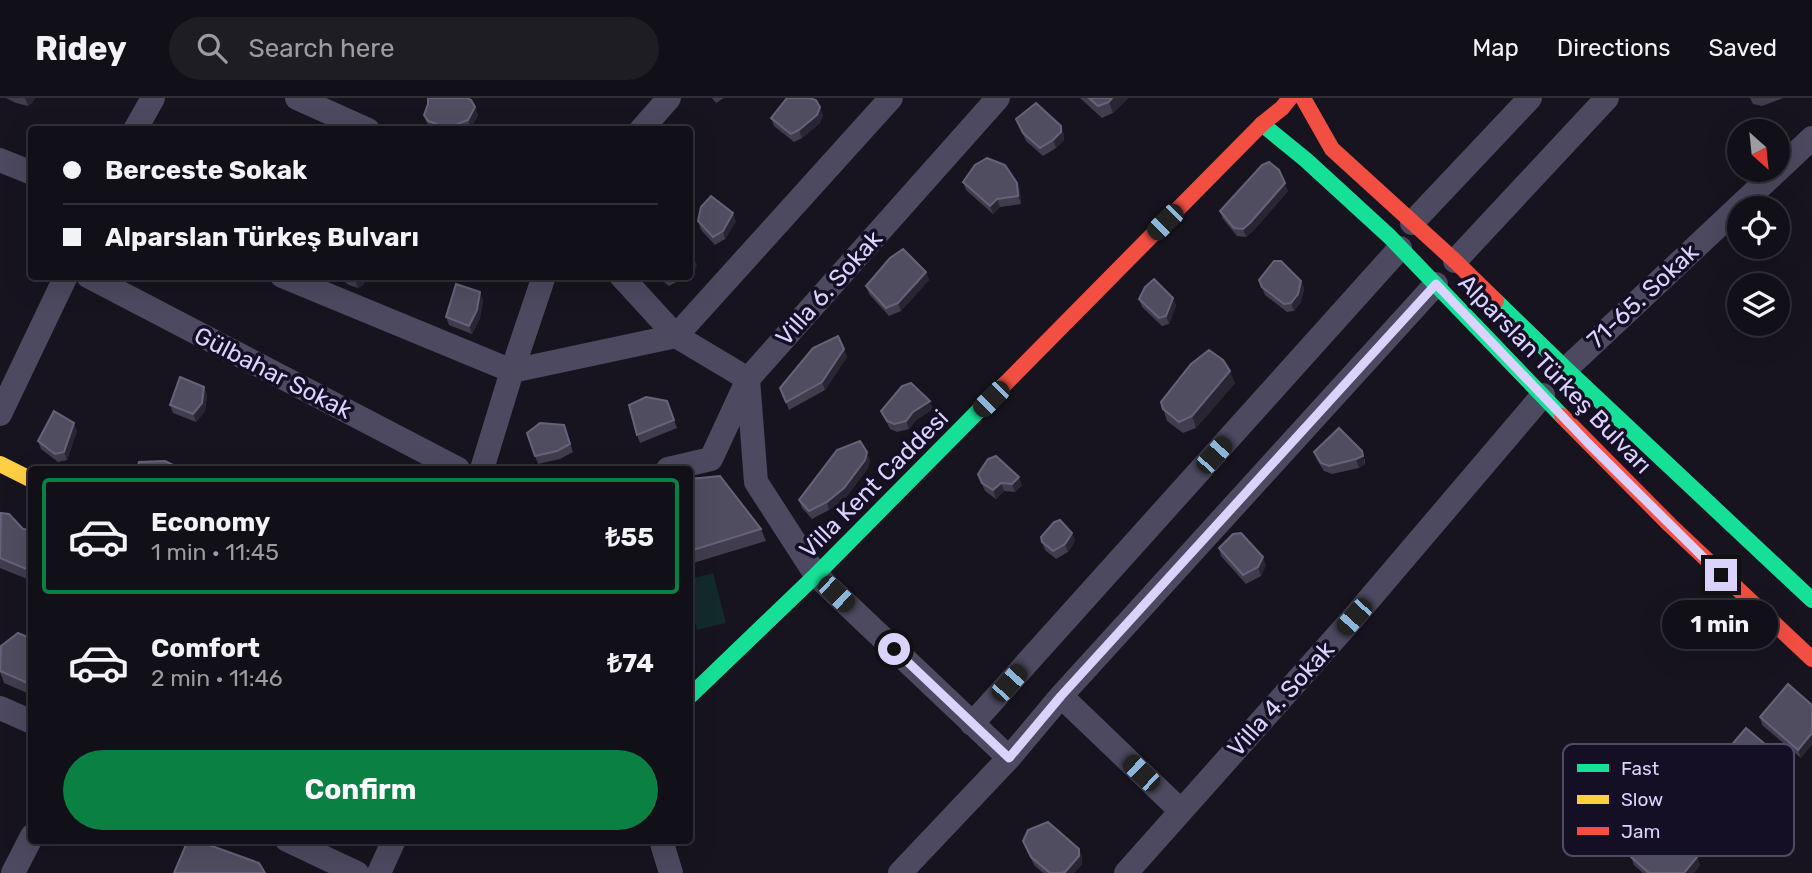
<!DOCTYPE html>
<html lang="en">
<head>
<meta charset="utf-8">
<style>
	:root { --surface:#110f17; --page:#1e1d24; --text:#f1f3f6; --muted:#9c9ca1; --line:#302f36; --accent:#0b8043 }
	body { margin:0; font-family:Rubik,sans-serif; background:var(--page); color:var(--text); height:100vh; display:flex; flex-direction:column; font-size:26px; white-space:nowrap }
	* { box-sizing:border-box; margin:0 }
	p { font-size:23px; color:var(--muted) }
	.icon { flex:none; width:38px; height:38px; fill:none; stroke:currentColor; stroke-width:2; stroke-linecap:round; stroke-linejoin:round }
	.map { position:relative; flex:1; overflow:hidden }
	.side { position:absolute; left:28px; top:368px; width:665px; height:378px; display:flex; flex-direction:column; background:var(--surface); border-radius:7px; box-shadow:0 7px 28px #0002,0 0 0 2px var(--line) }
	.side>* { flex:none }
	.guide { position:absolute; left:28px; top:28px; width:665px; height:154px; border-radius:7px; box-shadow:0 7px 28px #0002,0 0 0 2px var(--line); display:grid; align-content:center; height:154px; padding:0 35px; background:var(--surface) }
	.needle { width:46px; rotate:153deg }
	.tools { position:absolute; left:1727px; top:21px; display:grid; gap:14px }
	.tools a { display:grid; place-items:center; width:63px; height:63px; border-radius:50%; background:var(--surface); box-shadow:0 7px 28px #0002,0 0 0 2px var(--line); font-size:35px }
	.end { position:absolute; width:32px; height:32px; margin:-16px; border:9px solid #dbd3fe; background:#111; box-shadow:0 0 0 4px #111 }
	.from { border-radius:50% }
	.bubble { position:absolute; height:49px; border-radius:24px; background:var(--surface); box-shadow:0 7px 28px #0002,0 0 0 2px var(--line); font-size:23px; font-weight:700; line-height:49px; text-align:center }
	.car { position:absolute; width:21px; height:42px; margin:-21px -10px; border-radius:9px; box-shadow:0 0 5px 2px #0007; background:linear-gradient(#222 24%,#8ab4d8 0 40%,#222 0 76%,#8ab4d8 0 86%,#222 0) }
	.guide b { display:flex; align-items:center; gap:24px; height:66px; font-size:26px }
	.guide b+b { border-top:2px solid var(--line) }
	.guide i { width:18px; height:18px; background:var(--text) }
	ul { padding:12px 0 0; list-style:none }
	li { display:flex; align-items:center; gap:21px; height:116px; margin:0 14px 10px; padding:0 21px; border:4px solid transparent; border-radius:7px }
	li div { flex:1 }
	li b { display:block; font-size:26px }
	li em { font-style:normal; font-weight:700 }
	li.selected { border-color:var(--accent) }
	li>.icon { width:63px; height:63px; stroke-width:1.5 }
	.cta { display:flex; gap:14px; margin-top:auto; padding:14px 35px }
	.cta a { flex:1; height:80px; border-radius:42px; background:var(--accent); color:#fff; font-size:28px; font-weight:700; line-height:80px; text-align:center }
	header { display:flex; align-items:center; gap:42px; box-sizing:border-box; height:98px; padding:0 35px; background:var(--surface); border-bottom:2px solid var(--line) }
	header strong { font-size:33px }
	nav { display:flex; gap:38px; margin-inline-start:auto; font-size:24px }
	.search { width:490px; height:63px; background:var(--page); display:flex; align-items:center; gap:18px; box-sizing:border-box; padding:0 24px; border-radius:38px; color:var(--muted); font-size:26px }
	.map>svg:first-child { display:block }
	.green { fill:#132a2c }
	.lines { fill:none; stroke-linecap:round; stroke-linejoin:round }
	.street { stroke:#4c4960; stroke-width:24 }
	.fast { stroke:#16e098; stroke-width:16 }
	.slow { stroke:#ffcf43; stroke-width:16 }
	.jam { stroke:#f24e42; stroke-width:16 }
	.wall { fill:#413c4e }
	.shaded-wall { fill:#292533 }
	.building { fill:#514d61; stroke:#67627a; stroke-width:2 }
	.route { stroke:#dbd3fe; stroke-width:9 }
	.labels { text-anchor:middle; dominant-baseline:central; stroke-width:7; stroke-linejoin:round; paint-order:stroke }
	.street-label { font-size:24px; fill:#dbd3fe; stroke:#140f24 }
	.key { fill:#140f24; stroke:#504a65; stroke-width:2 }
	.key-label { font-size:19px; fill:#dbd3fe }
</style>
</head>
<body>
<header>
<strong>Ridey</strong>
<div class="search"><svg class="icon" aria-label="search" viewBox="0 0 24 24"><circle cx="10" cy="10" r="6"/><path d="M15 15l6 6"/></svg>Search here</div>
<nav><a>Map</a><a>Directions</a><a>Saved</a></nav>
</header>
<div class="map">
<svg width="1812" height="775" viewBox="0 0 1812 775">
	<rect width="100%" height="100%" fill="#17141f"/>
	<path class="green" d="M713,475L726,525L697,532L690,502V481Z"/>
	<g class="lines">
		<path class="street" d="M297,0L368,32
			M135,32L153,0
			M641,32L669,0
			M0,62L32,75
			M1412,125L1530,0
			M1455,163L1607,0
			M88,178L458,371
			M282,178L512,273L676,238L891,0
			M621,178L676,238L748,281L756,384L816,477L1009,660
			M1566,271L1812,40
			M0,316L66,178
			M482,371L512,273L544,178
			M668,371L711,361L748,281L998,0
			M1061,598L1181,713
			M0,610L32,624
			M972,626L1400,150
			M287,742L357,775
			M661,742L671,775
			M13,775L32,738
			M379,775L394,742
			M900,775L1009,660L1061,598L1436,186
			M1126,775L1354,519L1543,297"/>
		<path class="fast" d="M1262,26L1306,62L1390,139L1562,318
			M1496,203L1566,271L1812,502
			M690,598L816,477L1005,286"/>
		<path class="slow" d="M0,366L32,382"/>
		<path class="jam" d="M1303,0L1332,51L1455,163L1496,203
			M1005,286L1262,26L1282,10L1290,0
			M1562,318L1670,427L1812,561"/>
	</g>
	<path class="wall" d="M6,0H35L32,5L28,8L16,5Z
		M712,0H724L716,5Z
		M1080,0H1128L1113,15L1102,20Z
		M1750,0H1783L1762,8L1753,6Z
		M428,6L478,17L471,30L466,32H432L427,25L424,17Z
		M823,17L820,25L802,40L794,44L774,28L771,20Z
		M1016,21L1061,28L1064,37V42L1056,50L1043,58L1026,43Z
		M963,84L1017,85L1020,93L1021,106L1000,109L993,116L966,92Z
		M1288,93L1253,133L1246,139L1237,138L1223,121L1220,113Z
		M698,123H736L725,141L715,147L701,132Z
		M1740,149H1758L1749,153L1741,152Z
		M926,174L929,182L901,213L889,218L869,196L866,188Z
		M337,178H366L363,187L358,190L349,187Z
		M656,178H687L669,188Z
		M1259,182L1301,183L1304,191L1301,204L1294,213L1287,214L1265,197Z
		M1173,200L1176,208L1169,226L1162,228L1142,209L1139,201Z
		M483,202L480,220L472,236L449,227L446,219Z
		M844,251L847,259L825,292L789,312L780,290Z
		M1235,285L1196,330L1183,335L1167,323L1161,304Z
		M204,289L207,297L205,313L196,324L173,315L170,307Z
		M667,303L677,330L640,345L637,337Z
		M933,311L916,322L909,331L897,334L890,331L881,313Z
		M564,327L573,354L560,361L538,366L527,335Z
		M77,333L67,362L58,364L41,351L38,343Z
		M1314,354L1365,361V366L1359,370L1332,376L1324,373L1317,362Z
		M870,362L868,370L847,398L829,412L812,421L802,410L799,402Z
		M978,376L1022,387L1015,394L1004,393L996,401L985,393Z
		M690,381L761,431L766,443L690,466Z
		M0,416L23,431L32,432V483L0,470Z
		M1072,435L1075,443L1068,454L1056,461L1045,452L1042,444Z
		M1219,450L1266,467L1261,478L1246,486L1221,458Z
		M32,541V597L4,585L0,574Z
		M1788,586L1801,660L1762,627L1760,619Z
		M1718,663L1788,671L1760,704L1721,671Z
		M1671,715L1741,723L1713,756L1674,723Z
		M1023,743L1079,751L1082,759V766L1074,775H1043L1034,767Z
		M1631,759L1700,767L1694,775H1643L1634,767Z"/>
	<path class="shaded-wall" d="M25,0H35L32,5L28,8Z
		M1112,0H1128L1113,15L1109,4Z
		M475,9L478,17L471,30L468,22Z
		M820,9L823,17L820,25L802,40L799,32Z
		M1061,28L1064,37V42L1056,50L1053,42Z
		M1017,85L1020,93L1021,106L1018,98Z
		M1285,85L1288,93L1253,133L1246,139L1243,131Z
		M997,101L1000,109L993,116L990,108Z
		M733,115L736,123L725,141L723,133Z
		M694,160L697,168L692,176L690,167Z
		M926,174L929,182L901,213L898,205Z
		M360,178H366L363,187L358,190L355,182Z
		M1301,183L1304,191L1301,204L1294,213L1291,205Z
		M480,194L483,202L480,220L472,236L469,228Z
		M1173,200L1176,208L1169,226L1166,218Z
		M844,251L847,259L825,292L822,284Z
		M1230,273L1235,285L1196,330L1192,318Z
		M204,289L207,297L205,313L196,324L193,316Z
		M930,303L933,311L916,322L909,331L906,323L913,314Z
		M74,325L77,333L67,362L64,354Z
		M1362,353L1365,366L1359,370L1356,361Z
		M867,354L870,362L868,370L847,398L829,412L827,404Z
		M1019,379L1022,387L1015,394L1012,386Z
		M1001,385L1004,393L996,401L993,392Z
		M1072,435L1075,443L1068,454L1065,446Z
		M1263,459L1266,467L1261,478L1258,469Z
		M1812,635V647L1801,660L1798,652Z
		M1785,663L1788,671L1760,704L1757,696Z
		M1738,715L1741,723L1713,756L1710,748Z
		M1079,751L1082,759V766L1074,775H1065V774Z
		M1697,759L1700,767L1694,775H1684Z"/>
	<path class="building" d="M428,0H467L471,2L475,9L468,22L447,30L428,23L424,17L428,6Z
		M787,0H809L816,2L820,9L817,17L799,32L791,36L771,20Z
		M1089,0H1112L1109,4L1098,8Z
		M1036,5L1061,28V34L1053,42L1040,50L1023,35L1016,21Z
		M987,60L1005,67L1017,85L1018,98L997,101L990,108L963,84L975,67Z
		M1269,64L1279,72L1285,85L1250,125L1243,131L1234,130L1220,113L1262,67Z
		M711,98L733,115L723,133L713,139L698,123L701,109Z
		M903,151L926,174L898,205L886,210L866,188L890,160Z
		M690,154L694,160L690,167Z
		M1274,163H1281L1301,183L1298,196L1291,205L1284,206L1262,189L1259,182Z
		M345,178H360L355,182Z
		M1154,181L1173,200L1166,218L1159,220L1139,201L1145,189Z
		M456,186L480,194L477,212L469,228L446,219Z
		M838,238L844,251L822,284L786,304L780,290L813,250Z
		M1209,252L1223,262L1230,273L1192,318L1179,324L1163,311L1161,304L1191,266Z
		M180,279L204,289L202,305L193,316L170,307Z
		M911,285L930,303L913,314L906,323L894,326L887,323L881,313L902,288Z
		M646,299L667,303L674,322L637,337L629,307Z
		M54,313L74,325L64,354L55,356L38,343Z
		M540,325L564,327L570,346L557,353L535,358L527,335Z
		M1339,330L1362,353L1363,358L1356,361L1329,368L1321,365L1314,354Z
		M860,343L867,354L865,362L844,390L827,404L809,413L799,402L837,352Z
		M996,358L1019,379L1012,386L1001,385L993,392L982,385L978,376L988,361Z
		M165,363L181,371H137L139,364Z
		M720,378L761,431L690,453V381Z
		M1,415L9,416L23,431L32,432L31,473L0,460Z
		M1060,422L1072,435L1065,446L1053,453L1042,444L1041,439L1054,424Z
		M1241,435L1263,459L1258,469L1243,477L1219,450L1233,436Z
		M18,535L32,541V587L0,573L1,548Z
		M1788,586L1812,607V635L1798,652L1760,619Z
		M1746,630L1785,663L1757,696L1718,663Z
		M1048,724L1079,751V758L1065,774L1061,775H1050L1031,759L1023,743L1028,732Z
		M1659,726L1697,759L1684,775H1649L1631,759Z
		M188,742H195L259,765L265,775H174Z"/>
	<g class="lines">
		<path class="route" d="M894,551L1009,660L1061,598L1436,186L1587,344L1721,477"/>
	</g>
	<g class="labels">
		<g class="street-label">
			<text transform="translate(829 190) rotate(-48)">Villa 6. Sokak</text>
			<text transform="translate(1643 198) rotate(-43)">71-65. Sokak</text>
			<text transform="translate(273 275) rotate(27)">Gülbahar Sokak</text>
			<text transform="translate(1555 276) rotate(46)">Alparslan Türkeş Bulvarı</text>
			<text transform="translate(874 386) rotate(-45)">Villa Kent Caddesi</text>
			<text transform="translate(1281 601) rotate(-48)">Villa 4. Sokak</text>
		</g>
	</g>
	<rect x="1563" y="646" width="231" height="112" rx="10" class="key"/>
	<rect x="1577" y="666" width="32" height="8" fill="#16e098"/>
	<rect x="1577" y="697" width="32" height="9" fill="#ffcf43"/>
	<rect x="1577" y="729" width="32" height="8" fill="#f24e42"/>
	<g class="key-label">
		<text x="1621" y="677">Fast</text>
		<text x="1621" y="708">Slow</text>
		<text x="1621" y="740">Jam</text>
	</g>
</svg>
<div class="tools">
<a><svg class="needle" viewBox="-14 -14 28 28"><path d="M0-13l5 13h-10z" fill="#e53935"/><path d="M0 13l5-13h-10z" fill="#9c9ca1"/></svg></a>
<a><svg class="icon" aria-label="locate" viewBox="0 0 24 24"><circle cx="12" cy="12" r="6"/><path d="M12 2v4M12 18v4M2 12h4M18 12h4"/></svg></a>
<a><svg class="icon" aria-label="layers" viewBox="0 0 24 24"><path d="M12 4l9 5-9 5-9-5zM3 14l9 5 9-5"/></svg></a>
</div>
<i class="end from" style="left:894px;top:551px"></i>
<i class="end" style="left:1721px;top:477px"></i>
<div class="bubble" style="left:1662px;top:502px;width:116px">1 min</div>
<i class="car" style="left:1165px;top:124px;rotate:225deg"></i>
<i class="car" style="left:991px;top:301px;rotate:225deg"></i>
<i class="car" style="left:1214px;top:357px;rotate:42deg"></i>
<i class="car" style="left:836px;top:496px;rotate:134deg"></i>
<i class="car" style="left:1354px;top:519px;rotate:222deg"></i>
<i class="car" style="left:1009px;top:585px;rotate:42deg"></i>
<i class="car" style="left:1141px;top:675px;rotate:314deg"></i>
<div class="guide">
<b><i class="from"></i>Berceste Sokak</b>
<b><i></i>Alparslan Türkeş Bulvarı</b>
</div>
<section class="side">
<ul>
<li class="selected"><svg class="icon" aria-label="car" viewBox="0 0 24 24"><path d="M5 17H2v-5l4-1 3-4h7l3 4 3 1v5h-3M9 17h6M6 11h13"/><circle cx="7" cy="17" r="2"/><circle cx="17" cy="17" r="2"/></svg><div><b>Economy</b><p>1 min · 11:45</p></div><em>₺55</em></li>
<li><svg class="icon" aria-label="car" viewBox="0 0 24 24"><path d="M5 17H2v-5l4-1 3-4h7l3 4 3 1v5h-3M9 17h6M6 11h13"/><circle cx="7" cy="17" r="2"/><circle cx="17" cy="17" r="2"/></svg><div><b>Comfort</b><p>2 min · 11:46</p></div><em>₺74</em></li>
</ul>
<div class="cta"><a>Confirm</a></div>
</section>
</div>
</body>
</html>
